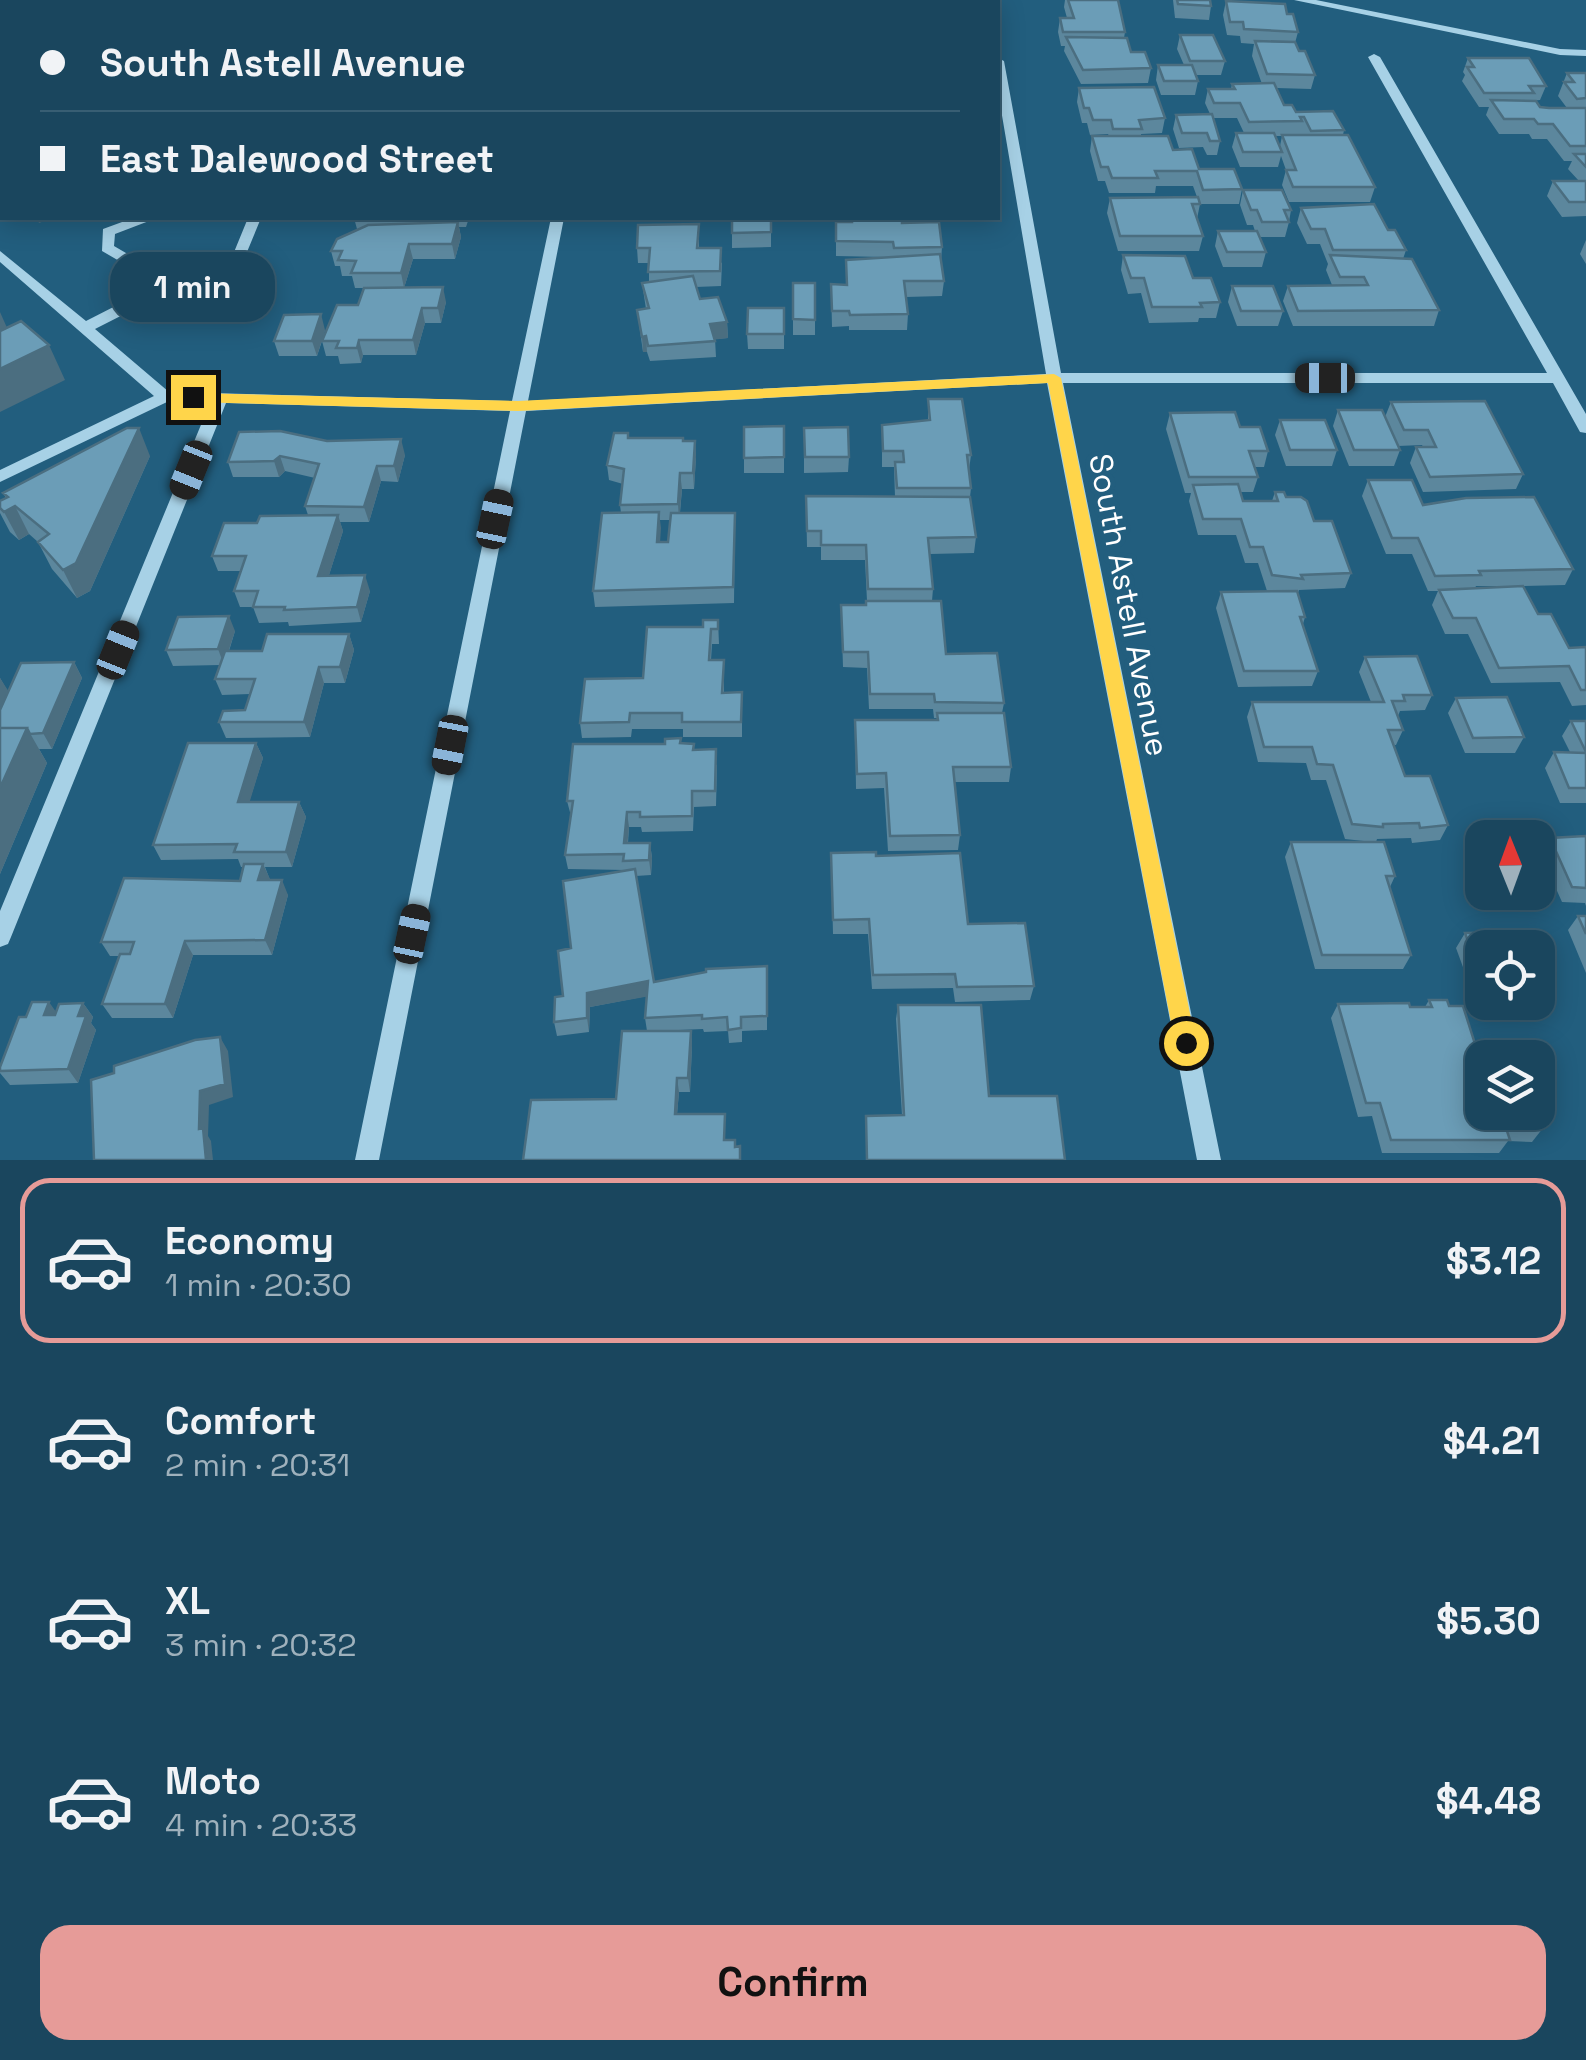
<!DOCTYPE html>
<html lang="en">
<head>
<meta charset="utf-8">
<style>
	:root { --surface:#1a465e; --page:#234d64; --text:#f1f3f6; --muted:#9fb1bc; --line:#385e73; --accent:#e69b98 }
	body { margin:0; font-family:"Space Grotesk",sans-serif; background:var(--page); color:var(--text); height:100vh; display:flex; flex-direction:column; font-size:38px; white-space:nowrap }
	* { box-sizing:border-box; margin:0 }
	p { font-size:32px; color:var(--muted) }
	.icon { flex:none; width:55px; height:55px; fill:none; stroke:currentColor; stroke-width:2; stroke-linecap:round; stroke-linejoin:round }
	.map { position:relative; height:1160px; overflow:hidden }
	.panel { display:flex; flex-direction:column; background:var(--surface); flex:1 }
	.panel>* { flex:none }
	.banner { position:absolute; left:0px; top:0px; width:1000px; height:220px; box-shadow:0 5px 25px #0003,0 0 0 2px var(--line); display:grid; align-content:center; height:220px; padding:0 40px; background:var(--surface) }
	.needle { width:65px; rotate:359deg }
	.tools { position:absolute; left:1465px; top:820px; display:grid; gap:20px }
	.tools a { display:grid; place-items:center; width:90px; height:90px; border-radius:20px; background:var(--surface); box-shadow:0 5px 25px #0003,0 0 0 2px var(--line); font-size:50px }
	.end { position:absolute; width:45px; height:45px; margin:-22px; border:12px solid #ffd54a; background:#111; box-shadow:0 0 0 5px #111 }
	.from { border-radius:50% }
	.bubble { position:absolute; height:70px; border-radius:30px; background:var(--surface); box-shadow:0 5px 25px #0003,0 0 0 2px var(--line); font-size:32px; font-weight:700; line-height:70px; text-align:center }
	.car { position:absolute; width:30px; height:60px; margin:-30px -15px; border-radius:12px; box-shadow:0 0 8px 2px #0007; background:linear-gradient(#222 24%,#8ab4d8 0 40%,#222 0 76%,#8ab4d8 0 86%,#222 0) }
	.banner b { display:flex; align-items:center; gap:35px; height:95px; font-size:38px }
	.banner b+b { border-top:2px solid var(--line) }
	.banner i { width:25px; height:25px; background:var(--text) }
	ul { padding:18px 0 0; list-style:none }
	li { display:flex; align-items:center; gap:30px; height:165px; margin:0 20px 15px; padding:0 20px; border:5px solid transparent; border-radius:30px }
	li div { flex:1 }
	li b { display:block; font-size:38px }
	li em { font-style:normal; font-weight:700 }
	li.active { border-color:var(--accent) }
	li>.icon { width:90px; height:90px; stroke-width:1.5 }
	.primary-button { display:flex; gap:20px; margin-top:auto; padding:20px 40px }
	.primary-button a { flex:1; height:115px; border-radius:30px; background:var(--accent); color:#111; font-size:40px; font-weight:700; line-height:115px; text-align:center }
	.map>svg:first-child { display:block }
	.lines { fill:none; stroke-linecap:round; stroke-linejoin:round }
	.minor { fill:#a7d1e6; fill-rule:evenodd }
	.wall { fill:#5c879d; fill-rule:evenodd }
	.shaded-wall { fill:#4b6e80 }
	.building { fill:#6b9db7; stroke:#4b6e80; stroke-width:2.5 }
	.route { fill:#ffd54a }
	.labels { text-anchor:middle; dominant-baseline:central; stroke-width:10; stroke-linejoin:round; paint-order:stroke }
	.street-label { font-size:32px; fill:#fff; stroke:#225e7e }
</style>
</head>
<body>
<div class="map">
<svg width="1586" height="1160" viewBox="0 0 1586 1160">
	<rect width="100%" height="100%" fill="#225e7e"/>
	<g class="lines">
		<path class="minor" d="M252,0H265L266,2H253Z
			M982,0H992V2H982Z
			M1294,0H1316L1560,49L1586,50V56L1560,55Z
			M1374,54L1380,57L1586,414V433L1580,432L1553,383H1063L1221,1160H1197L1047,383L526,411L379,1160H355L510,411L226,403L11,937L8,944L0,947V911L210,403L167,402L0,482V470L154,396L0,262V251L86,321L133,297L164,287L102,251L103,229L133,218H150L149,221L115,234L114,246L179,284L223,279L248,218H261L233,286L158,297L95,329L169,392L512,401L551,218H564L528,401L1046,374L998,92V58L1004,61L1061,373H1547L1368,57Z
			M2,79V87L0,88V80Z"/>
	</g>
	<path class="wall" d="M327,0H396L394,2H332Z
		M425,0H524L523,2H425Z
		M1065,0H1118L1125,32L1124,38L1131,52L1151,68L1148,83L1081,84L1064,51L1065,46H1061L1058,32L1060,18H1067L1064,7Z
		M1173,0H1210L1211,6L1209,20L1175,18Z
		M1226,1L1287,14L1298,32L1295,43L1299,51L1315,75L1311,89L1276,88L1284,105L1296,112L1344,130L1343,135L1375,187L1370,202H1289L1282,185L1286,170L1281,156L1278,167H1240L1232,147L1236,133H1244L1237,118H1213L1220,141L1217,155H1207L1203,147L1179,148L1173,129L1176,115L1210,114L1205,103L1208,89H1231L1232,84H1262L1252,56L1254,44L1241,43L1240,36L1227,35L1223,15ZM1275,136H1282L1280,146Z
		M1180,35L1225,61L1221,75H1196L1198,81L1195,95H1161L1156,80L1158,65H1184L1177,49Z
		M1468,58L1546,86L1540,100L1530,101L1540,107L1549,108H1567L1558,96L1567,73H1586V216L1562,217L1547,196L1553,181H1579L1568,169L1572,161H1564L1547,139H1532L1529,134H1499L1486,115L1489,107H1479L1462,81L1465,75L1463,72Z
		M1079,88L1165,118L1162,133L1141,134V136L1173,150L1199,169L1242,189L1239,204H1200L1197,219L1203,236L1199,251H1118L1107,213L1110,198L1197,197L1193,186H1156L1155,193H1109L1105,181H1098L1090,151L1092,136H1109L1108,134L1090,135L1087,123H1082L1077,102Z
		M2,134V195L0,193V135Z
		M1243,190L1291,210L1289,222L1285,237H1260L1266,252L1262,267H1223L1215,246L1218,231H1255L1253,225H1247L1240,205Z
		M1301,208L1388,230L1406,250L1403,259L1439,310L1434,326H1293L1283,301L1288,286L1332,285L1326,270L1328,264L1320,244H1307L1297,223Z
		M354,218H469L466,227H459L461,237L455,259H413L404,288L446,302L441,323H425L416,355H363L361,363L340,364L338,356H326L322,341L317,356H279L274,341L325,330L322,340L358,305L363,288H355L352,276H342L340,266H335L331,251L360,229H357Z
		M675,218H771V247L732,248V221H675Z
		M850,218H902V223L942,247L941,261L944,281L942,296L906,297L908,314L907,330H849V326L832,327L831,284L846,285V260L884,257L836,256V222H851Z
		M699,239V248L722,263L721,286L696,287L700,299L727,322L728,338L715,339L716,357L650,361L647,352H643L637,310L646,309L642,283L649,282V263H638L637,248Z
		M1586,240V264L1580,254Z
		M1123,255L1193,278L1220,302L1216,318H1199L1198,322L1149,323L1141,293L1128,294L1121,270Z
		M793,283H815V335H793Z
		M1232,286L1283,311L1278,326H1237L1228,302Z
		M784,308V349H748L747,334Z
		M928,399L971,455L969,470L971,488L970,497L976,537L974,553L930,554L933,589L932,601L946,654L1004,703L1002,713L1011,767L1009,782H955L960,835L958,850L888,851L884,788L856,789L855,720H936L937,718H934L933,709H869L867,668L843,667L841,605H866L867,601L865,560H821V547H807L806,496L895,497L894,467H882V425L928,420Z
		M1391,402L1523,474L1516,489L1423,492L1410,463L1416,447H1423L1422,445L1398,446L1385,417Z
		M1338,410L1400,450L1394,466H1349L1333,426Z
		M1170,413L1240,427L1268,451L1264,467H1254L1258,477L1253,492H1240L1243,501H1272L1275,492L1286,497L1314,521L1351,573L1345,588L1299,590L1298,593L1305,617L1303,624L1318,671L1312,686L1238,687L1216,608L1221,592L1272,591H1267L1258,563H1245L1236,535H1198L1189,501L1191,493H1185L1166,429Z
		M1280,420L1337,450L1332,466H1286L1275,435Z
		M784,426V473H744V427Z
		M804,428L849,457L848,472L804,473Z
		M628,433V438L695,441L696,457L694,489H682L680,513H735L734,603L595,607L593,591L621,513L620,505L623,484L609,480L607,465ZM660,520H670L668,542H660Z
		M327,441L405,455L398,482L381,481L369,522H340L343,531L329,575L370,591L361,622L289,626L288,622L259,623L253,607H240L234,591L241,571H218L212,556L257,523L308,515L305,506L315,478L285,471L279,477H233L228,462Z
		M150,456L90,591L77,598L52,569L38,542L29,534L19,540L10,532L0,513V501L6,498L3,493Z
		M1368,480L1573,569L1565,585L1523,586L1538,614L1569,648L1586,647V705L1572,706L1560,682L1491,683L1468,634H1445L1432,605L1438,591H1428L1412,554H1386L1362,496ZM1476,586H1522L1475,588Z
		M718,620L719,644H712L711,660L724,675V693L742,692V737H683V729H632L631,737L582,738L580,723L643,678L703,627Z
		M235,631L229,651H262L349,634L354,650L345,683H324L310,737L226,738L219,722L245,710L250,694L222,695L215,679L220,665L173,666L166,650Z
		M1365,657L1432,695L1425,710L1400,711L1398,716L1403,730L1396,745H1394L1405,776L1448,825L1440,840L1412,843L1411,838L1377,839L1376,842L1395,876L1390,887L1411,955L1403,969H1315L1285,857L1291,842H1373L1345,839L1326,780H1311L1306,763L1258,762L1247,717L1252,702H1371L1359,672Z
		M74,662L82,678L52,749H39L47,763L0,874V678L8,692Z
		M1456,698L1524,737L1515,753H1465L1448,713Z
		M1571,721H1586V803H1560L1545,768L1554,752H1570L1562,736Z
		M256,743L263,758L249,802H299L306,817L292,867H265L270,880L288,895L272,955H193L173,1018H112L102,1004L119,956H110L101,942L240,881L243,867H241L238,859L161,860L153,845Z
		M681,743L694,750L717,765L716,806L694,807L693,831L642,832L641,827H629L628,843H650L652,858L651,875L636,876L654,982L767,966V1030L742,1031V1042L729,1043L728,1031L704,1032L703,1029L655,1031H691L692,1045L690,1092H679L677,1114H725V1140L735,1147L741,1160L616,1099L647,1031L645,1018L647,996L590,1007L589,1032L557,1036L554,1022L563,996L571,948L625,870L568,869L565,855L571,816L567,801Z
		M1586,836V906L1585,903L1562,902L1540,853L1550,838Z
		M831,853L876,856L968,924L1034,986L1030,1000L955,1002L953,988L872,989L868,934H833Z
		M1578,916H1586V973L1568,930Z
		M1465,933L1482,948V1000H1475L1456,948Z
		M1538,963L1546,985L1538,996Z
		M1429,1000L1449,1006L1482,1112L1543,1128L1532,1142L1508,1141L1499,1153H1382L1372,1116L1358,1117L1331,1018L1338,1004L1425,1007Z
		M83,1003L93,1017L91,1023L96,1030L78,1083L10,1085L0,1073V1067L26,1017L56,1012Z
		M898,1005L989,1096L1065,1160H866V1116L902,1115L896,1019Z"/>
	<path class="shaded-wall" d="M362,0H396L394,2H363Z
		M37,218H53L39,223Z
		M458,222L461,237L455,259L452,244Z
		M409,244L413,259L404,288L401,273Z
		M443,287L446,302L441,323L438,308Z
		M422,308L425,323L416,355L413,340Z
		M0,312L8,330L0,335Z
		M321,314L325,330L317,356L312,341Z
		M727,322L728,338L711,340L710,324Z
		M646,336L647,352H643L642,337Z
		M359,340L363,355L361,363L357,348Z
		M49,345L65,380L0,412V369Z
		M139,428L150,456L90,591L77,598L63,570Z
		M401,439L405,455L398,482L394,466Z
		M695,441L696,457L694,489L693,473Z
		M280,456L285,471L279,477L274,461Z
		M377,466L381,481L369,522L364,507Z
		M680,473L682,489L679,520L678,504Z
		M15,506L29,534L19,540L4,512Z
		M659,512L661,528L659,558L657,542Z
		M338,515L343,531L324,591L318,576Z
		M365,575L370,591L361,622L357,607Z
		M229,616L235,631L224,665L218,649Z
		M349,634L354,650L345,683L340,667Z
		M74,662L82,678L52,749L43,733Z
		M319,667L324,683L310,737L304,722Z
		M0,678L9,692L0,711Z
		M27,728L47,763L0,874V788Z
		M256,743L263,758L245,817L238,802Z
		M299,802L306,817L292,867L286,852Z
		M627,812L629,827L626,858L624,843Z
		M650,843L652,858L651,875L649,860Z
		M263,864L270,879L265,895L258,880Z
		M282,880L288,895L272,955L265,940Z
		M185,941L193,955L173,1018L165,1004Z
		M648,981L650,996L590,1007L589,1032L587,1018V993Z
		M49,1002L59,1016L44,1015Z
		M83,1003L93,1017L91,1023L96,1030L78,1083L68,1069L78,1016Z
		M691,1031L692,1045L690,1092L688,1078Z
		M220,1037L228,1051L233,1097L209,1105L208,1136L211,1141L213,1160H206L199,1129L200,1091Z
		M677,1078L679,1092L676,1127L675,1114Z"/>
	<path class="building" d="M425,0H482L481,2H447L448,1Z
		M676,0H693L695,2H663Z
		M708,0H758L757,2H708Z
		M839,0H879V2H839Z
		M1068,0H1118L1125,32H1063L1060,18H1074Z
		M1177,0H1210L1211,6L1178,4Z
		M1226,1L1285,4L1287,14H1293L1298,32L1244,29L1243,22H1230Z
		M1180,35H1213L1225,61H1190Z
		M1066,37L1127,38L1131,52H1145L1151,68L1083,70Z
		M1255,41L1295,42L1299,51H1305L1315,75L1267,74Z
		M1468,58H1529L1546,86H1529L1534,93H1484L1467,67H1474Z
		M1158,65H1192L1198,81H1164Z
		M1567,73H1586V98L1577,99L1564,82H1574Z
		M1274,83L1284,105H1292L1296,112L1333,111L1344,130L1311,131L1304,117H1300L1302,121L1249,122L1240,103H1214L1208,89H1235L1232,84Z
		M1154,87L1165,118L1139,120L1142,129H1113L1111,120H1093L1089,108H1084L1079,88Z
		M1491,100L1536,101L1540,107L1549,108H1586V146H1570L1553,124H1538L1534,119H1504Z
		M1212,114L1220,141H1210L1207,133H1182L1176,115Z
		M1236,133H1274L1282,152H1243Z
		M2,134V177L0,175V135Z
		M1282,135H1348L1375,187H1293L1286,170H1296Z
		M1092,136H1168L1173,150L1192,149L1199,169H1234L1242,189L1203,190L1197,171H1155L1158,178H1112L1108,167H1101Z
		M1574,154H1586V167Z
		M1553,181H1586V202H1569Z
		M1243,190H1282L1291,210H1284L1289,222H1262L1257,210H1251Z
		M1198,197L1200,204H1192L1203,236H1120L1110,198Z
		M1374,204L1388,230H1395L1406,250H1333L1325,229H1311L1301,208Z
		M732,218H771V232L732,233Z
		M852,218H902V223L939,222L942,247L894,248L893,242L836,241V222H852Z
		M458,222L452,244H409L401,273H351L356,261L338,260L342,251H331L337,239L368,225Z
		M699,224L697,248H721L720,271L648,272L650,248H637L638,225Z
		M1218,231H1257L1266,252H1227Z
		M940,254L944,281H904L908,314L850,315L849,311H832L831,284L847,285L846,260Z
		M1123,255L1185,256L1193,278H1211L1220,302L1200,303L1202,307H1152L1144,278H1131Z
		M1330,255L1412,259L1439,310L1298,311L1288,286L1368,285L1364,277H1340Z
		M693,276L700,299L718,297L727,322L710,324L715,341L648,346L646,336L642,337L637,310L649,308L642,283Z
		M793,283H815V320L793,319Z
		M1232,286H1273L1283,311H1241Z
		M443,287L438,308H422L413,340H359L357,348H336L339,341H322L337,305H358L364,288Z
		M748,308H784V334H747Z
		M321,314L312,341H274L284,315Z
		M21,321L49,345L0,369V331Z
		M928,399H962L971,455H967L971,488H897L895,462H904L903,451H883L882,425L930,420Z
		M1485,401L1523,474L1430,477L1416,447H1436L1428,430H1404L1391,402Z
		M1338,410H1382L1400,450H1354Z
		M1235,412L1240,427H1260L1268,451H1249L1258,477H1189L1170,413Z
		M1280,420H1325L1337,450H1290Z
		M784,426V457L744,458V427Z
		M848,427L849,457H805L804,428Z
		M127,428H139L76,563L63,570L38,542L49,534L15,506L4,512L0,508V501L8,497L3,493Z
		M280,431L327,441L401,439L394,466H377L364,507L305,506L319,464L280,456L274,461L228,462L239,432Z
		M614,433H628V438H683V441H695L693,473H680L678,504L620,505L624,469L607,465Z
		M1368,480H1412L1423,505L1466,498L1534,497L1573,569L1479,571L1481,575L1435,576L1418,538H1392Z
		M1238,484L1243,501H1278L1275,492H1284L1286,497H1301L1307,501L1314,521H1332L1351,573L1301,575L1303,579L1272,575L1263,547H1250L1241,519H1203L1193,485Z
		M806,496L970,497L976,537L928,538L933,589H868L866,545H821V531H807Z
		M659,512L657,542H668L671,513H735L733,587L593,591L602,513Z
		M338,515L318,576L365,575L357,607L284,610L285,607H253L258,591H234L246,556H212L224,523H257L260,516Z
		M1523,586L1538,614H1551L1569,648L1586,647V690H1581L1569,666L1499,668L1476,618H1453L1439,590Z
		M1297,591L1305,617H1300L1318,671H1244L1221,592Z
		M866,601H941L946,654L997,653L1004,703L935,702L934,694H870L868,652H843L841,605H866Z
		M229,616L218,649L166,650L178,617Z
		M703,620H718V629H711L709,660H724L722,693L742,692L741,722H682V713H630L629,722L580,723L585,679L643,678L647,627H703Z
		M267,634H349L340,667H319L304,722H219L223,711L245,710L255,679H215L225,651H262Z
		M1417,656L1432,695H1403L1405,701H1392L1403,730H1388L1405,776H1430L1448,825L1420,828L1419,823L1383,824V827L1352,824L1333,765L1317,764L1312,747H1264L1252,702H1384L1365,657Z
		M74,662L43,733L30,734L27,728H0V710L21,663Z
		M1507,697L1524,737L1473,738L1456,698Z
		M937,713H1004L1011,767H953L960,835L890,836L886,773L857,774L855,720H938Z
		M1571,721H1586V752Z
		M0,728H27L0,788Z
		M681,738L680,743L694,744L693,750L716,749L715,791H692V816L640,817V812H627L624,843H650L649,860L623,861L624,854L565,855L573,801H567L573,744H665V739Z
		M188,743H256L238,802H299L286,852H234L237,844L153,845Z
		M1554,752L1586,753V788H1569Z
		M1586,836V888L1572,887L1550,838Z
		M1291,842H1384L1395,876H1386L1411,955H1322Z
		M876,852V856L960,853L968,924L1025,923L1034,986L957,987L955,974L873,975L869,919L833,920L831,853Z
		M244,864H263L258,880H282L265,940L185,941L165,1004H102L120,954H130L134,942H101L124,878L240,881Z
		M635,869L654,982L706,972V969L767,966V1016L741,1017V1028L728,1030L727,1017L702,1019V1015L645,1018L648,981L587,993V1018L554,1022L555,997L563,996L558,951L571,948L563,881Z
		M1578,916H1586V934Z
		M1525,932L1531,948H1482V980L1465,933Z
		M1538,963L1546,985H1538Z
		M1429,1000H1447L1449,1006H1463L1482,1066V1112H1538L1543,1128H1506L1510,1140H1391L1380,1103H1366L1338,1004L1409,1003L1410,1007H1432Z
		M32,1002H49L44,1015H55L59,1004L83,1003L78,1016H86L68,1069L0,1071V1067L19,1017H26Z
		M898,1005H981L989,1096H1057L1065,1160H867L866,1116L904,1115Z
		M622,1031H691L688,1078H677L675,1114H725L724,1140H735V1147L740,1146V1160H523L531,1100L616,1099Z
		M220,1037L225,1084L200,1091L199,1129L203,1128L206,1160H94L91,1080L114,1073V1066L195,1040Z"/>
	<path class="route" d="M1054,374L1061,378L1196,1043L1186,1053L1175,1043L1048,383L518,411L193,402L186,397L193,393L518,401Z"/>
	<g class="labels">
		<g class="street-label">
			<text transform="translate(1129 605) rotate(79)">South Astell Avenue</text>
		</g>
	</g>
</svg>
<div class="tools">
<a><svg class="needle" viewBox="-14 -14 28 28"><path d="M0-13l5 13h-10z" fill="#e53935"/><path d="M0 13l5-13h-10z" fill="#9fb1bc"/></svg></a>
<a><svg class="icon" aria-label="locate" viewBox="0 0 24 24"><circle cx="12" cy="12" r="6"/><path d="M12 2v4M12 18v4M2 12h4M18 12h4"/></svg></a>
<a><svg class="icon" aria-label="layers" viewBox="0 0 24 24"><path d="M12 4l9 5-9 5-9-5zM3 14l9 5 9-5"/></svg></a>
</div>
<i class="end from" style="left:1186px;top:1043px"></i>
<i class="end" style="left:193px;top:397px"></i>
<div class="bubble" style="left:110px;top:252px;width:165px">1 min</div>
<i class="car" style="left:1325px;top:378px;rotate:270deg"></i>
<i class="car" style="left:191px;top:470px;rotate:202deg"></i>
<i class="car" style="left:495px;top:519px;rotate:12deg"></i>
<i class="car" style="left:118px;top:650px;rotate:22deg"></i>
<i class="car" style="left:450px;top:745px;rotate:191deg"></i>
<i class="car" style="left:412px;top:934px;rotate:12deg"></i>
<div class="banner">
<b><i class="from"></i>South Astell Avenue</b>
<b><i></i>East Dalewood Street</b>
</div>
</div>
<section class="panel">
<ul>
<li class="active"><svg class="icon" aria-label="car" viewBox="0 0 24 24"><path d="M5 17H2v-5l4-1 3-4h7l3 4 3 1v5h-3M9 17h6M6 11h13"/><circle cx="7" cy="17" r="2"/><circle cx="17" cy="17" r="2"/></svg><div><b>Economy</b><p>1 min · 20:30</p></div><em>$3.12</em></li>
<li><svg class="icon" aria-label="car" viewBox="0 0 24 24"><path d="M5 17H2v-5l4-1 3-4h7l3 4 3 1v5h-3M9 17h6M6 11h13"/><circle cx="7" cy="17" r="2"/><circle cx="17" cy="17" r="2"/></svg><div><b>Comfort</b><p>2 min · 20:31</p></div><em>$4.21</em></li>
<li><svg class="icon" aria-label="car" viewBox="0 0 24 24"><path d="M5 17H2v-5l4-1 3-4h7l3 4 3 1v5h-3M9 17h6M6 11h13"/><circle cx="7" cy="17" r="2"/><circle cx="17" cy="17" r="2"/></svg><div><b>XL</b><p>3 min · 20:32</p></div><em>$5.30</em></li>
<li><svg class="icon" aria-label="car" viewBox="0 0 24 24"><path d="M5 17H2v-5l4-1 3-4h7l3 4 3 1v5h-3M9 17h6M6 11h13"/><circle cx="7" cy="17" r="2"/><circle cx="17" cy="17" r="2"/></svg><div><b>Moto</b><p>4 min · 20:33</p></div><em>$4.48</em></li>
</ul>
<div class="primary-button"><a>Confirm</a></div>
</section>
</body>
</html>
